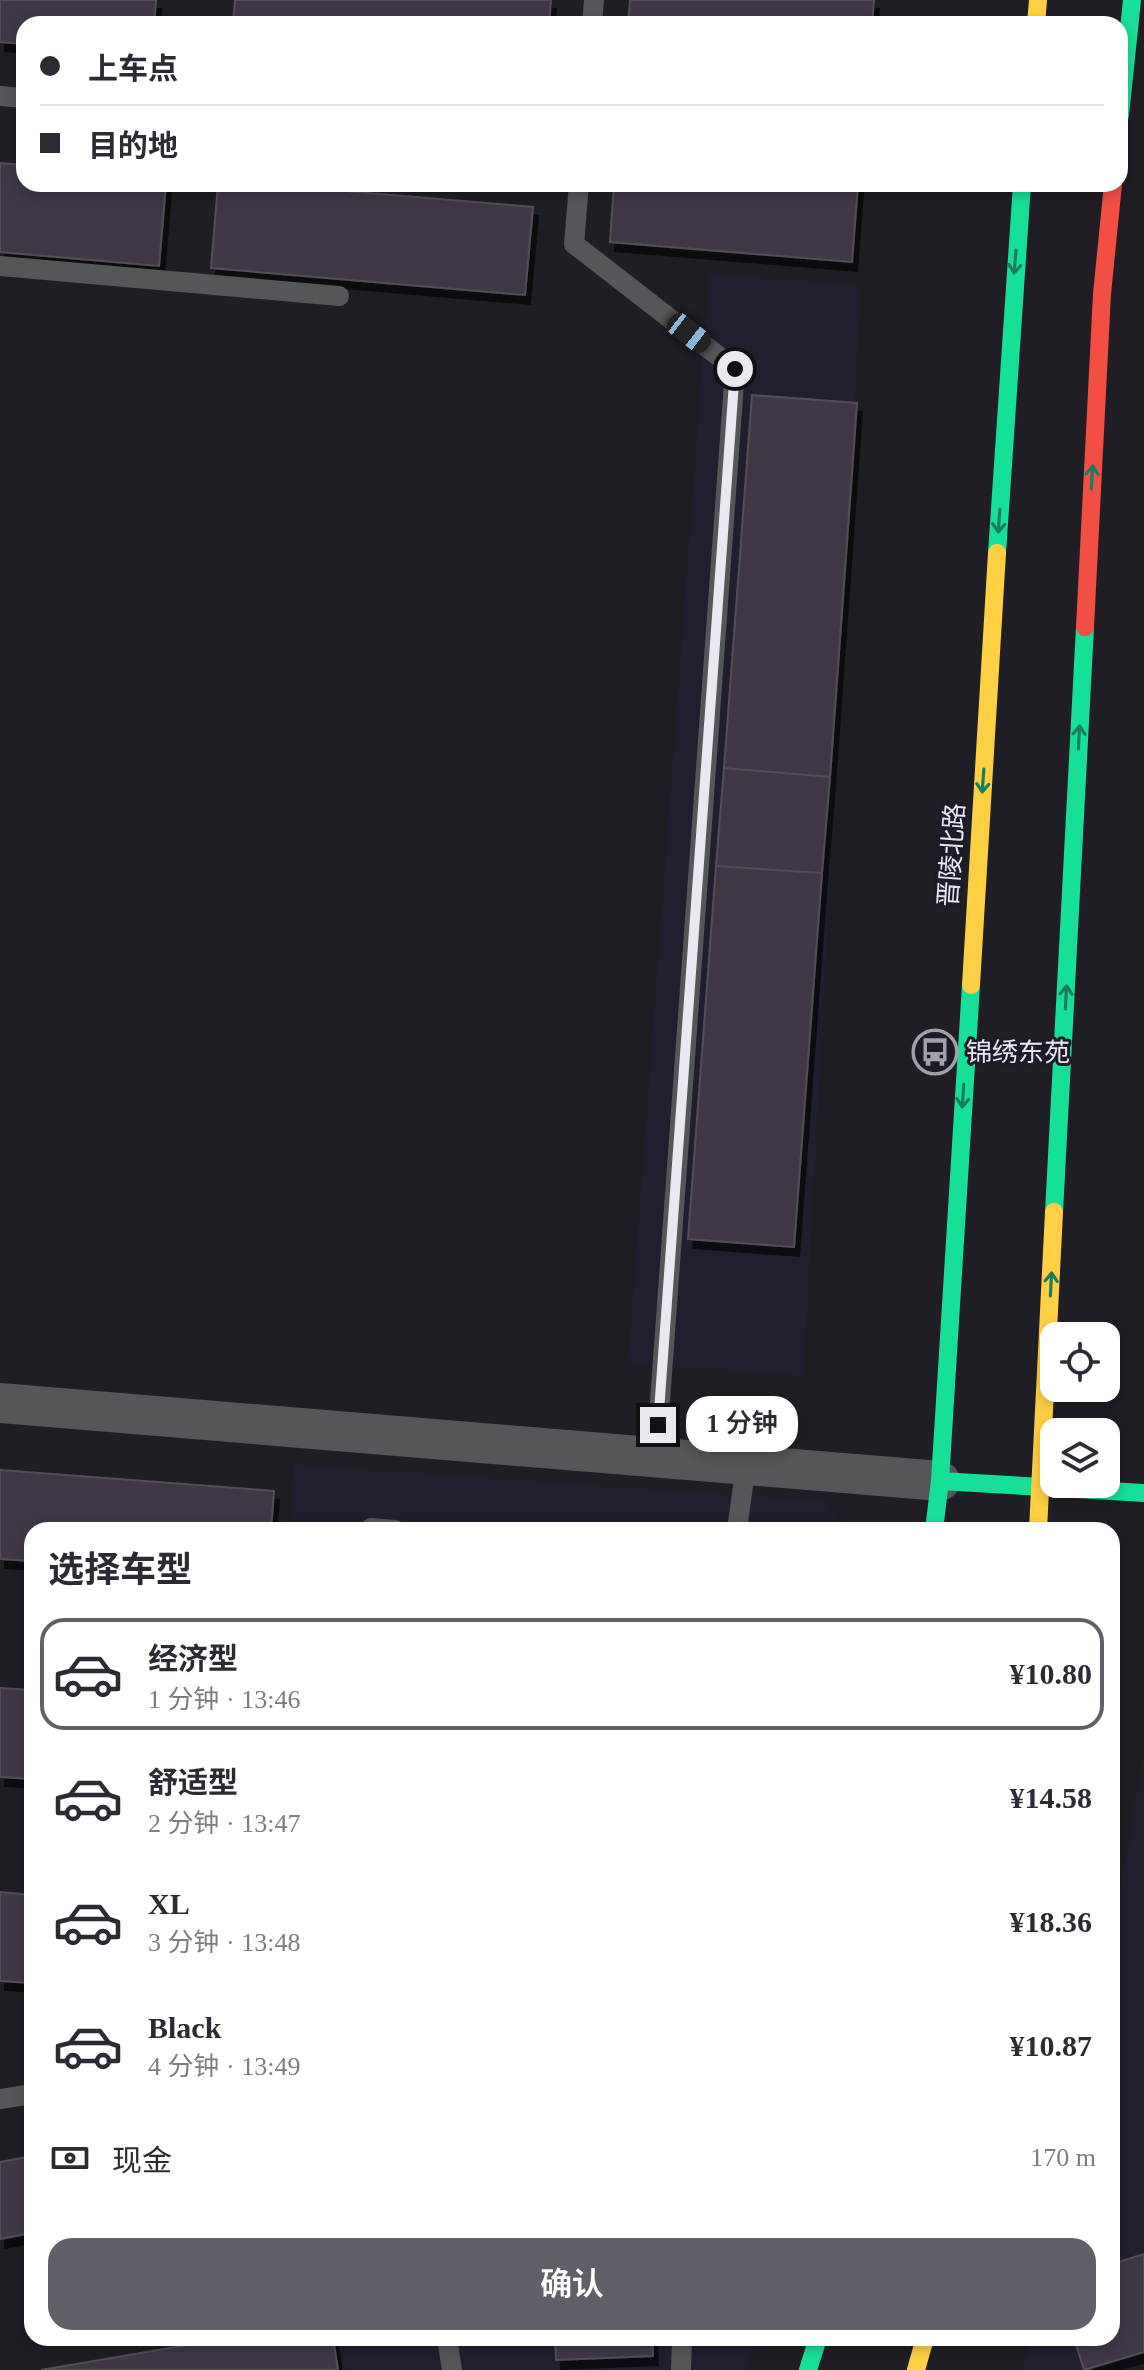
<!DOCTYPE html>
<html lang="zh">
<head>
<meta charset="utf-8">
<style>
	:root { --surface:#fff; --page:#f7f7f7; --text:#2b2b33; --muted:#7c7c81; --line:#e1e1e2; --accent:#606068 }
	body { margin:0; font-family:"Times New Roman","Noto Sans SC",serif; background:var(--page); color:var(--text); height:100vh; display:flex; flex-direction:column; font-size:30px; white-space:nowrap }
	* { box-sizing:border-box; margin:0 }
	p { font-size:26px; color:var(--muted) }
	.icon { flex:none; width:44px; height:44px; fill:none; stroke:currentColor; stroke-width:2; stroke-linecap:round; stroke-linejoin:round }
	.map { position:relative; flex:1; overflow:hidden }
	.panel { position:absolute; left:24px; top:1522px; width:1096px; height:824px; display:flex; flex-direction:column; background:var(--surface); border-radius:24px; box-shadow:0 4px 12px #0003 }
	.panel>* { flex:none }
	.banner { position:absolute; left:16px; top:16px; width:1112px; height:176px; border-radius:24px; box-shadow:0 4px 12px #0003; display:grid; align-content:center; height:176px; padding:0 24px; background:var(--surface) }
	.buttons { position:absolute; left:1040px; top:1322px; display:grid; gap:16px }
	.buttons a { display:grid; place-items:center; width:80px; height:80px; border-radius:16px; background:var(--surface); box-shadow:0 4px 12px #0003; font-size:40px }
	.end { position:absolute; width:36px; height:36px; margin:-18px; border:10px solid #e8e8f1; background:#111; box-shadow:0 0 0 4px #111 }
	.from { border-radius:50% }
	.bubble { position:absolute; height:56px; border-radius:24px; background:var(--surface); box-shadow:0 4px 12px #0003; font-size:26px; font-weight:600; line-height:56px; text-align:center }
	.car { position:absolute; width:24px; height:48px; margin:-24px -12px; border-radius:10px; box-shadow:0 0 6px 2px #0007; background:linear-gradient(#222 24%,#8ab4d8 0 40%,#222 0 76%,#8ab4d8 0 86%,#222 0) }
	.banner b { display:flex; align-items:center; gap:28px; height:76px; font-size:30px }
	.banner b+b { border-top:2px solid var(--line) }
	.banner i { width:20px; height:20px; background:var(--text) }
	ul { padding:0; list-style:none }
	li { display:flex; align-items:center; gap:24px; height:112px; margin:0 16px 12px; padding:0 8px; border:4px solid transparent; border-radius:24px }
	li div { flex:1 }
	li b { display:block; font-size:30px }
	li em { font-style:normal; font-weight:600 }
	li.current { border-color:var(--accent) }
	li>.icon { width:72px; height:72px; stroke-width:1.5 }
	h2 { padding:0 24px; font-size:36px; line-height:96px }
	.pay { display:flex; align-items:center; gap:20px; height:88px; padding:0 24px; font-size:30px }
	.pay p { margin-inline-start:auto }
	.button { display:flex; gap:16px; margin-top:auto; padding:16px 24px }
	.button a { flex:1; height:92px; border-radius:24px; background:var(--accent); color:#fff; font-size:32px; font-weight:600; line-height:92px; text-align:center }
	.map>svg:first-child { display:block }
	.built { fill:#211f2f }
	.building { fill:#3f3846; stroke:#515055; stroke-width:2; filter:url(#shadow) }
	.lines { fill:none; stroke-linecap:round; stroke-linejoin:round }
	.lane { stroke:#555659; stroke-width:20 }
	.street { stroke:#555659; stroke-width:40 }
	.fast { stroke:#16e098; stroke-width:18 }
	.slow { stroke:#ffcf43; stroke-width:18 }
	.jam { stroke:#f24e42; stroke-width:18 }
	.oneway { stroke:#197e60 }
	.route { stroke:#e8e8f1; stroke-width:10 }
	.labels { text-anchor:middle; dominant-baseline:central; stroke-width:6; stroke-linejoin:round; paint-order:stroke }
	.street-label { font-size:26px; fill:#e8e8f1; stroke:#1c1b27 }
	.poi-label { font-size:26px; fill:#e8e8f1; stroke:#1c1b27; text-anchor:start }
</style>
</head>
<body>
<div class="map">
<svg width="1144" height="2370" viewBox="0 0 1144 2370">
	<defs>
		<filter id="shadow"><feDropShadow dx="5" dy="9" stdDeviation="0" flood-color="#0009"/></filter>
	</defs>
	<rect width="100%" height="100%" fill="#1e1e24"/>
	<path class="built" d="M709,274L861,286L804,1375L628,1363Z
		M294,1465L820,1501L847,1530H289Z
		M1144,1753V2363L1121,2370H1021L1030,2338H1112V1937Z
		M339,2338H758L746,2370H346Z"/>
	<path class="building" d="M0,0H156L154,24H24V44L0,42Z
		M235,0H551L549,24H233Z
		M630,0H874L872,24H628Z
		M0,163L24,165V184H166L159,266L0,252Z
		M218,184H263L533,207L525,295L211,268Z
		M614,184H858L852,262L610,242Z
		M752,395L857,403L830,777L724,768Z
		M724,768L830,777L822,873L716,866Z
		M716,866L822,873L794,1247L688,1239Z
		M0,1470L274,1491L271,1530H32V1561L0,1559Z
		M0,1688L32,1690V1779L0,1777Z
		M0,1892L32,1895V1983L0,1981Z
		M32,2156V2233L0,2239V2162Z
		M1144,2254V2352L1084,2370L1074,2338H1112V2264Z
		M229,2338H333L338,2370H41Z
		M555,2338H652L653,2356L556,2360Z"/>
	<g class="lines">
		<path class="lane" d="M592,24L594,0
			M0,96L24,98
			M579,184L574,244L735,369L656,1456
			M0,266L339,296
			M371,1530V1528L395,1530
			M737,1530L746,1464
			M0,2099L32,2094
			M447,2338L452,2370
			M681,2370L682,2338"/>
		<path class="street" d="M0,1403L940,1481"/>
		<path class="fast" d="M1120,115L1132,0
			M997,553L1022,184
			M1054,1212L1085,627
			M940,1481L1144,1493
			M934,1530L940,1481L971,985
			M808,2370L818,2338"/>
		<path class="slow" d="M1036,24L1038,0
			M971,985L997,553
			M1038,1530L1054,1212
			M916,2370L925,2338"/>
		<path class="jam" d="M1085,627L1102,294L1113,184"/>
	</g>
	<defs><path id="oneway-shaft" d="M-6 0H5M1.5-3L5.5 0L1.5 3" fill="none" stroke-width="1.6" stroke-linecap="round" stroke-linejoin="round" transform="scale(2)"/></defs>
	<g class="oneway">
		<use href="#oneway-shaft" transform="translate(1015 262) rotate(95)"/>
		<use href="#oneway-shaft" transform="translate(1092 477) rotate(-87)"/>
		<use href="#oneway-shaft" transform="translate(999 521) rotate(94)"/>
		<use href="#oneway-shaft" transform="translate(1079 737) rotate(-87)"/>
		<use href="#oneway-shaft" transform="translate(983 781) rotate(94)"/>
		<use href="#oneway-shaft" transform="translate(1066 997) rotate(-87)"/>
		<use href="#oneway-shaft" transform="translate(963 1096) rotate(94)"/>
		<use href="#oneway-shaft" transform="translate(1051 1284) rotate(-87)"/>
	</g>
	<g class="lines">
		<path class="route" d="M658,1425L735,369"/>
	</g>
	<defs>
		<g id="bus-ring" transform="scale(2.3)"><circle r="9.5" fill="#1c1b27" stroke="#a1a1a9" stroke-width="1.5"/><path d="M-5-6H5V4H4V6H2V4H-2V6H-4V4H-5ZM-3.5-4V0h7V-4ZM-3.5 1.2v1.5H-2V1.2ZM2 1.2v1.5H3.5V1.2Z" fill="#a1a1a9"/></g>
	</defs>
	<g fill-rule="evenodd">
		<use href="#bus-ring" x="935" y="1052"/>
	</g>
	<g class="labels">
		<g class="street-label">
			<text transform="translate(952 855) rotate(-86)">晋陵北路</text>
		</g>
		<g class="poi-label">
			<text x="966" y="1052">锦绣东苑</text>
		</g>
	</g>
</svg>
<div class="buttons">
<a><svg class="icon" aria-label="locate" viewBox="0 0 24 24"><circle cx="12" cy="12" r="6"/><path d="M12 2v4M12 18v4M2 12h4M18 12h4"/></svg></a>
<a><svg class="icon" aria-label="layers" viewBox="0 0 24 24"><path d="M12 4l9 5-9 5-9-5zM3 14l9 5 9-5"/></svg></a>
</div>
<i class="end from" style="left:735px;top:369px"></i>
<i class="end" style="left:658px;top:1425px"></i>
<div class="bubble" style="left:686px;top:1396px;width:112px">1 分钟</div>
<i class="car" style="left:689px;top:333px;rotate:128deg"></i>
<div class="banner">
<b><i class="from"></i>上车点</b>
<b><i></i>目的地</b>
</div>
<section class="panel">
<h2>选择车型</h2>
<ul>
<li class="current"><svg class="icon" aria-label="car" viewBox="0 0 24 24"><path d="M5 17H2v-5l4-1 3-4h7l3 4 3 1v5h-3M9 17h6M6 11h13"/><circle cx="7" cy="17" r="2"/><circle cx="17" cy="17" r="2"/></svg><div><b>经济型</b><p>1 分钟 · 13:46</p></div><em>¥10.80</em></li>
<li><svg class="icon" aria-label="car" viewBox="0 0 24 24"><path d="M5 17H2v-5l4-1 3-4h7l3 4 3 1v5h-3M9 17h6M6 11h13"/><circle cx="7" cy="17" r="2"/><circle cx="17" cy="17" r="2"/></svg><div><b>舒适型</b><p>2 分钟 · 13:47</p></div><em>¥14.58</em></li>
<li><svg class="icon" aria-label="car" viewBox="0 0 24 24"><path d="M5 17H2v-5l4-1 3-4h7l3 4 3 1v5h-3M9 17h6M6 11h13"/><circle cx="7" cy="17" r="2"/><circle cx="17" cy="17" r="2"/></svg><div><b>XL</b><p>3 分钟 · 13:48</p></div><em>¥18.36</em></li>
<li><svg class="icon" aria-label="car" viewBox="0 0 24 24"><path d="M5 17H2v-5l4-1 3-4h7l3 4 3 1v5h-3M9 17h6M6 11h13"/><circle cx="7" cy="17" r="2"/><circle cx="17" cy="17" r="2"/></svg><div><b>Black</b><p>4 分钟 · 13:49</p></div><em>¥10.87</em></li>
</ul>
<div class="pay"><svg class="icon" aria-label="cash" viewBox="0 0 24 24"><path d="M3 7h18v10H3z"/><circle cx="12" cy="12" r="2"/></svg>现金<p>170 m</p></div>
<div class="button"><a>确认</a></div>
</section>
</div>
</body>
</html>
